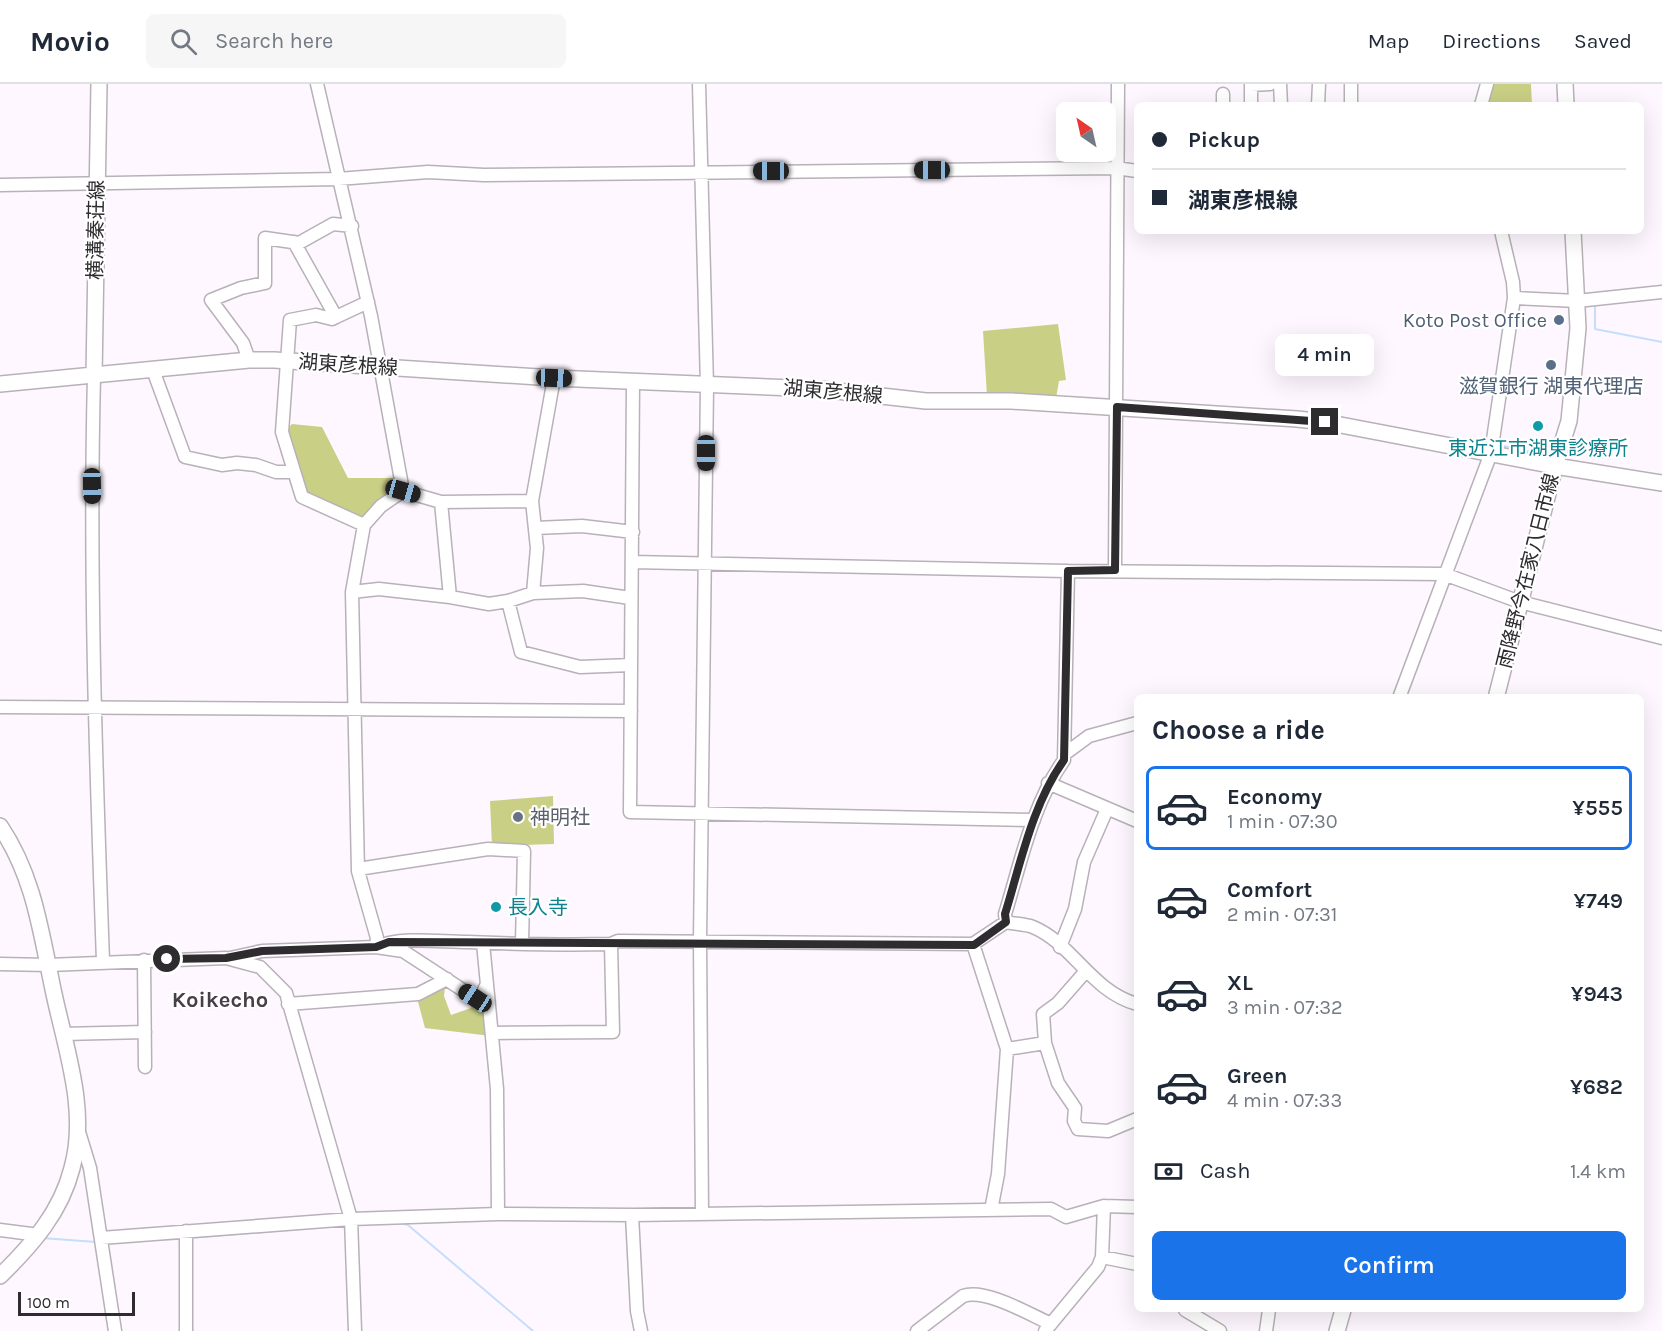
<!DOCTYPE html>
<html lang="en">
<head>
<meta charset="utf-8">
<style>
	:root { --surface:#fff; --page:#f6f6f7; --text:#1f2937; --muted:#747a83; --line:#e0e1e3; --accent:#1a73e8 }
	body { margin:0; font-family:Karla,"Noto Sans JP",sans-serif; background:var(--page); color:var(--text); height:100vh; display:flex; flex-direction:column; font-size:22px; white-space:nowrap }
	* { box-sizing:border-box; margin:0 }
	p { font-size:20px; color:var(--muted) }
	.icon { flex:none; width:33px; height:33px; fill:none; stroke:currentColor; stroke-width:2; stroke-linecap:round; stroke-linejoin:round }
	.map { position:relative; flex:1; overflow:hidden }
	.panel { position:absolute; left:1134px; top:610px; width:510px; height:618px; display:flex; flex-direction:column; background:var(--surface); border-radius:9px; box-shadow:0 6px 24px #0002 }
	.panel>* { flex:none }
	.hud { position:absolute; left:1134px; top:18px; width:510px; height:132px; border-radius:9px; box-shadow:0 6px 24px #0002; display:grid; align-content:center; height:132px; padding:0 18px; background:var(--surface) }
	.needle { width:39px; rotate:326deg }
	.buttons { position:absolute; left:1056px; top:18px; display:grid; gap:12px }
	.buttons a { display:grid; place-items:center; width:60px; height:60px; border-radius:9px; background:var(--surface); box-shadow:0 6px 24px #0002; font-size:30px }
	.scale { position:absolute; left:18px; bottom:15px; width:117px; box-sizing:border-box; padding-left:6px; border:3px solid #2e2c2f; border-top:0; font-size:16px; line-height:21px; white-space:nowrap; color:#2e2c2f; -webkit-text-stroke:4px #fff; paint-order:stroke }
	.end { position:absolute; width:27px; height:27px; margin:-14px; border:8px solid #2e2c2f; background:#fff; box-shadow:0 0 0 3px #fff }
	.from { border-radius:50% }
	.bubble { position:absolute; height:42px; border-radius:9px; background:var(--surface); box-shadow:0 6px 24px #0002; font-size:20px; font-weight:600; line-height:42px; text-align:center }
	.car { position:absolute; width:18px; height:36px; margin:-18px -9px; border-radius:8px; box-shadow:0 0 4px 2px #0007; background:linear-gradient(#222 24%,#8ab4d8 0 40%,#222 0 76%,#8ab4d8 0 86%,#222 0) }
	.hud b { display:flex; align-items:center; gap:21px; height:57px; font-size:22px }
	.hud b+b { border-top:2px solid var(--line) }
	.hud i { width:15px; height:15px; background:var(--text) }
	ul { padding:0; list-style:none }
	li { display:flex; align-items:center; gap:18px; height:84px; margin:0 12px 9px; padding:0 6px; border:3px solid transparent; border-radius:9px }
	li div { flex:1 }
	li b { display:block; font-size:22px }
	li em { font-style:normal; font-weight:600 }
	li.on { border-color:var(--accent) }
	li>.icon { width:54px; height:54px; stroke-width:1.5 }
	h2 { padding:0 18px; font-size:27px; line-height:72px }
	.pay { display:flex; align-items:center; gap:15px; height:66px; padding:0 18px; font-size:22px }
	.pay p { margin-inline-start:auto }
	.action { display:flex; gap:12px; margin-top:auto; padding:12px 18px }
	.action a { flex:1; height:69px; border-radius:9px; background:var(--accent); color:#fff; font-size:24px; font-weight:600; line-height:69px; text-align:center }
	header { display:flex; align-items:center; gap:36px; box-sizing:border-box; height:84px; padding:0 30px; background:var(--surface); border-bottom:2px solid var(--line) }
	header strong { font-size:28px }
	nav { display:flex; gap:33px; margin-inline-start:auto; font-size:21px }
	.search { width:420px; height:54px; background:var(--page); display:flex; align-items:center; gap:15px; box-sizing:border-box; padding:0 21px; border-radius:9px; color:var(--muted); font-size:22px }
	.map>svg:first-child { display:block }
	.green { fill:#cacf86 }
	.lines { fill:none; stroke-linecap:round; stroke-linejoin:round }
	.stream { stroke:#c5defc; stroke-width:2 }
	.minor-casing { stroke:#b8b1b8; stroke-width:15 }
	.major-casing { stroke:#b8b1b8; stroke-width:18 }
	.minor { stroke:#fff; stroke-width:12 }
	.major { stroke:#fff; stroke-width:15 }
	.route { stroke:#2e2c2f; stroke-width:8 }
	.service-dot { fill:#5c6f8a; stroke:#fff; stroke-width:2 }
	.culture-dot { fill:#0f9aa8; stroke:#fff; stroke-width:2 }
	.worship-dot { fill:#6b7280; stroke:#fff; stroke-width:2 }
	.labels { text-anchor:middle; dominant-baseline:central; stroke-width:4.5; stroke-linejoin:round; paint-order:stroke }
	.street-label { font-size:20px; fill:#2e2c2f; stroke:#fff }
	.service-label { font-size:20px; fill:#4e5e75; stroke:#fff; text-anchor:end }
	.culture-label { font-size:20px; fill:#0d838f; stroke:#fff }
	.worship-label { font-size:20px; fill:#5b616d; stroke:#fff; text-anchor:start }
	.quarter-label { font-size:22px; font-weight:bold; fill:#474147; stroke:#fff }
</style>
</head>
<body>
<header>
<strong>Movio</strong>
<div class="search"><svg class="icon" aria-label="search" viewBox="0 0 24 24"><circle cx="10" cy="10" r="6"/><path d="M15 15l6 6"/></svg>Search here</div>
<nav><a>Map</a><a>Directions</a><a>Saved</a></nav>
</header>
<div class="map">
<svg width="1662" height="1247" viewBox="0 0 1662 1247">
	<rect width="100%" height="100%" fill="#fef7ff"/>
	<path class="green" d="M1491,0H1531L1532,21H1485Z
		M1058,240L1066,296L1059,297L1056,314L987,312L983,247Z
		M292,340L322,343L348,394H393L391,408L363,438L303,411L285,348Z
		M553,712L554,760L492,762L490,717Z
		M441,901L445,904L444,912L451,931L471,924L470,919L479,916L483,918L491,952L425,944L417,914Z"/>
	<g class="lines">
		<path class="stream" d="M1595,220V245L1662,258
			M1503,362L1548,371
			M401,1139L408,1141L533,1247
			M42,1154L96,1158
			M189,1154L348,1141
			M150,1156L180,1155"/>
		<g class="minor-casing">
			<path id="minor" d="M317,0L371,232L403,407
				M699,0L707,302L700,857L702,1129
				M1280,0L1281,21
				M1351,0V21
				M1223,10V21
				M1251,21V1L1270,0
				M1318,21L1319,0
				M1481,21L1487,0
				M0,101L338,95L428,88L484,91L1116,84L1137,87
				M294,158L336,233L368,218
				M1514,214L1577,217L1662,208
				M336,233L332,235L316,231L290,236L282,348L302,413L364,441
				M249,276L243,259L211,216L241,204L265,199V154L299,159L333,140L352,142
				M153,286L185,373L222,381L237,379L256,381L276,388H294
				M94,292C89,487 96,682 103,877
				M633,297L630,728L1034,736
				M403,407L441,418L532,417L554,294
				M532,417L537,464L533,509L508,517L521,568L580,583L631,581
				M441,418L450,513L489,520L508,517
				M535,444L582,442L633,448
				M632,478L1068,487L1444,490L1520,518L1662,554
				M1115,486L1118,0
				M352,508L379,505L450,513
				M533,509L583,507L630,514
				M1399,614L1491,369L1514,214L1513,198L1501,147
				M0,623L631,627
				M1066,669L1089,652L1137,639
				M1048,699L1137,737
				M358,785L488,765L524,767L522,860
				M1006,838C1014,840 1025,840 1033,843C1072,859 1092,908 1137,920
				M483,859L497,1005L498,1130
				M973,860L1007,965L998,1090L991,1126
				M376,863C403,852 439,858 468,858C516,860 563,861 611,860L618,857L973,860L1006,838L1005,830C1021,778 1032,721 1064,676L1068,487
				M376,863L377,854L358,787L352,508L364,441L381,422L403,407
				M1060,863L1075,825L1084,778L1107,725
				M230,874L262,867L376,863L403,867L475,914L481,912L487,900
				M144,876L145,983
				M0,880L48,881L226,874L260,883L286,909L351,1135L355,1247
				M288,920L418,910L447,895
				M492,949L613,948L611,860
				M63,950L145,948
				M1045,959L1043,930L1058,919L1086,887
				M1007,965L1045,959L1058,999L1075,1024L1074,1037L1078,1045L1108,1047L1137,1035
				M79,1048L90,1084L115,1247
				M632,1131L637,1227L641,1247
				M0,1146L39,1151
				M186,1147V1247
				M101,1154L351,1135L498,1130L632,1131L1051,1125L1066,1133L1104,1122L1137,1123
				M1102,1173L1137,1180
				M1185,1226L1220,1247
				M917,1247L963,1212C985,1204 1029,1230 1051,1240
				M1045,1247L1098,1183L1102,1173L1104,1122
				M1266,1247L1269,1226"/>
		</g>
		<g class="major-casing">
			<path id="major" d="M1565,0L1566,21
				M94,292L99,0
				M0,300L249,276H274L554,294L819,305L926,317H1011L1297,335L1325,338L1555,382L1662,399
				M1496,614L1555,382L1569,337L1578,244L1573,147
				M0,742C35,794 41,850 54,910C66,966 88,1027 72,1084C61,1128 32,1161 0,1192
				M1337,1247L1343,1226"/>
		</g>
		<use href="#minor" class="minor"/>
		<use href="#major" class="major"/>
	</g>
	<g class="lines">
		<path class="route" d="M167,875L226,874L262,867L376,863L389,858L974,861L1006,838L1005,830C1021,778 1032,721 1064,676L1068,487L1115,486L1117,323L1325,338"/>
	</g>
	<g class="service-dot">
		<circle cx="1559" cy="236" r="6"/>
		<circle cx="1551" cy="281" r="6"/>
	</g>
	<g class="culture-dot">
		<circle cx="1538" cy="342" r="6"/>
		<circle cx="496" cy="823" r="6"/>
	</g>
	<circle class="worship-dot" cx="518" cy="733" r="6"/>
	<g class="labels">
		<g class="street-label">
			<text transform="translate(96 146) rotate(-89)">横溝秦荘線</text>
			<text transform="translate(348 281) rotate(4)">湖東彦根線</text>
			<text transform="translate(833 308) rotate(5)">湖東彦根線</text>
			<text transform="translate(1528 487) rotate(-76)">雨降野今在家八日市線</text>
		</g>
		<g class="service-label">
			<text x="1547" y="236">Koto Post Office</text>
			<text x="1551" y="302" text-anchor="middle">滋賀銀行 湖東代理店</text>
		</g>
		<g class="culture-label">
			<text x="1538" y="364">東近江市湖東診療所</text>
			<text x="508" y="823" text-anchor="start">長入寺</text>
		</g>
		<g class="worship-label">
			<text x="530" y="733">神明社</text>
		</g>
		<g class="quarter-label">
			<text x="220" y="916">Koikecho</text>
		</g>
	</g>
</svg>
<div class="buttons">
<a><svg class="needle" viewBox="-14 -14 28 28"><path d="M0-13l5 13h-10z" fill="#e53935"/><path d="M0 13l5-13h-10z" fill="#747a83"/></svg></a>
</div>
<div class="scale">100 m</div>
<i class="end from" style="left:167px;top:875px"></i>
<i class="end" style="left:1325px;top:338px"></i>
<div class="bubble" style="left:1275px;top:250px;width:99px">4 min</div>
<i class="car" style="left:932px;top:86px;rotate:270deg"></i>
<i class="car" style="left:771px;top:87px;rotate:270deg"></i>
<i class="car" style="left:554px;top:294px;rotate:92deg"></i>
<i class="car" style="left:706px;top:369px;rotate:180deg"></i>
<i class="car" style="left:92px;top:402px;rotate:179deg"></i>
<i class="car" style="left:403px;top:407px;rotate:106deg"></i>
<i class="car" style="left:475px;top:914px;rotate:303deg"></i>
<div class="hud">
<b><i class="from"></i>Pickup</b>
<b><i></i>湖東彦根線</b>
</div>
<section class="panel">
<h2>Choose a ride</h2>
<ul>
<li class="on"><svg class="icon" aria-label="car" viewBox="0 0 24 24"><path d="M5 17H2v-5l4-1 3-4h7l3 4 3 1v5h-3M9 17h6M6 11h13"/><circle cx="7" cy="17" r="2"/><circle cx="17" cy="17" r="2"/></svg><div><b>Economy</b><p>1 min · 07:30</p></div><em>¥555</em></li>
<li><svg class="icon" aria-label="car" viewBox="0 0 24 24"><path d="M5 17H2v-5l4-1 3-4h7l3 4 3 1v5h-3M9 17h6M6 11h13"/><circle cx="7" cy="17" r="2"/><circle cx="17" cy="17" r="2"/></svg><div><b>Comfort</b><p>2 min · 07:31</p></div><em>¥749</em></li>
<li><svg class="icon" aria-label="car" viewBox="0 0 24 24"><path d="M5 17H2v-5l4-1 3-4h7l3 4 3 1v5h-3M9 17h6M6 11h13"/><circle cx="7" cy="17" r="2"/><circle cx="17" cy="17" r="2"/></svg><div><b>XL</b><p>3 min · 07:32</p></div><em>¥943</em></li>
<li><svg class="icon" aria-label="car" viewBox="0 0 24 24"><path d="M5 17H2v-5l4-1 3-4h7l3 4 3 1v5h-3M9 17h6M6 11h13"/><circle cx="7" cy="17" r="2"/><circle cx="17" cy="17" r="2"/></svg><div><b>Green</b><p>4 min · 07:33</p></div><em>¥682</em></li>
</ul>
<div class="pay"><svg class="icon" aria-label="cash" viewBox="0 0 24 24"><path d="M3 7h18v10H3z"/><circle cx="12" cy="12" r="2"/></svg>Cash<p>1.4 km</p></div>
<div class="action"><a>Confirm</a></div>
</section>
</div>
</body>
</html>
